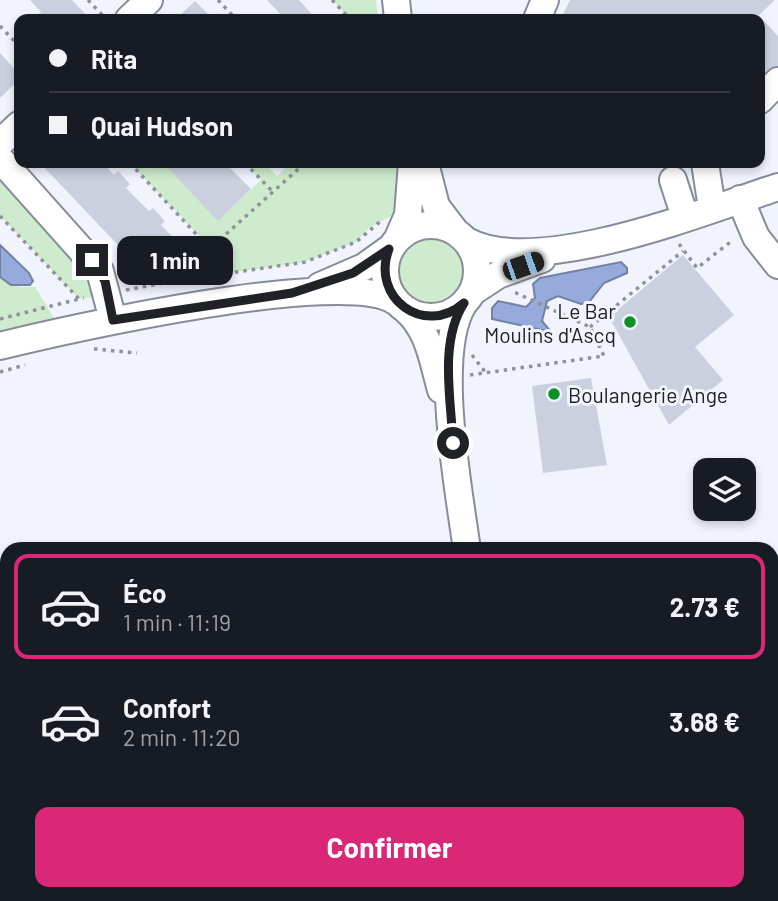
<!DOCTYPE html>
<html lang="fr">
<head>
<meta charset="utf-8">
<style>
	:root { --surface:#171b24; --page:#20242c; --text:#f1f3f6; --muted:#9ea1a6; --line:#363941; --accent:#db2777 }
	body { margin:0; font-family:Barlow,sans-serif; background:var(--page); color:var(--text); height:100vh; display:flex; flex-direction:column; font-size:26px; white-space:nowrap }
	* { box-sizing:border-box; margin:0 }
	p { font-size:23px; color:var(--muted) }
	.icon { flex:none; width:38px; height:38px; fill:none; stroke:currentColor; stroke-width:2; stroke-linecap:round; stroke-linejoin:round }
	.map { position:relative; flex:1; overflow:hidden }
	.side { position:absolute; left:0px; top:542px; width:779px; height:359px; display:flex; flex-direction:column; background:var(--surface); border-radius:21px 21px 0 0; box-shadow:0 4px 10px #0003 }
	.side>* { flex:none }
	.top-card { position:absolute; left:14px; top:14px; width:751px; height:154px; border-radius:14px; box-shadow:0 4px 10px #0003; display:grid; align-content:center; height:154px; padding:0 35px; background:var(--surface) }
	.buttons { position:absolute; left:693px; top:458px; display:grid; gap:14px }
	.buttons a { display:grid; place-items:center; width:63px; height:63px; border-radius:14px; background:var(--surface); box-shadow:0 4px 10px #0003; font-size:35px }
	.end { position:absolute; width:32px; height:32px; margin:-16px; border:9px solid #202227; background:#fff; box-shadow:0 0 0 4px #fff }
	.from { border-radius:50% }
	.bubble { position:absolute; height:49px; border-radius:14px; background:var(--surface); box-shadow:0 4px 10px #0003; font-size:23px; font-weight:700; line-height:49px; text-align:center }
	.car { position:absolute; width:21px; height:42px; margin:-21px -10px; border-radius:9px; box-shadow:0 0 5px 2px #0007; background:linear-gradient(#222 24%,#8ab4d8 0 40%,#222 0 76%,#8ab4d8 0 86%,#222 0) }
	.top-card b { display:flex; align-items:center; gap:24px; height:66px; font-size:26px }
	.top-card b+b { border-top:2px solid var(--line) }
	.top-card i { width:18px; height:18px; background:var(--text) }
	ul { padding:12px 0 0; list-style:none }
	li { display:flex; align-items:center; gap:21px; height:105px; margin:0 14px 10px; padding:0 21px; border:4px solid transparent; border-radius:14px }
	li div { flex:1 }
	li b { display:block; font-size:26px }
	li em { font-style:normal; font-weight:700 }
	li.selected { border-color:var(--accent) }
	li>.icon { width:63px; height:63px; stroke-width:1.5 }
	.action { display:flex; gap:14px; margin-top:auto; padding:14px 35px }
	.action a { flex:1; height:80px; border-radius:14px; background:var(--accent); color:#fff; font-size:28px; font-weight:700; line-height:80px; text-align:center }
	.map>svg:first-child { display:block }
	.green { fill:#ceeccd }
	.water { fill:#97aadc; stroke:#7381a6; stroke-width:2 }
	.building { fill:#cbd0df }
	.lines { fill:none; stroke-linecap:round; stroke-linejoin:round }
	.minor-casing { stroke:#868c99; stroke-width:30 }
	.path { stroke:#8f9299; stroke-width:3.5; stroke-dasharray:3.5 5; stroke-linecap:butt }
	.minor { stroke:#fff; stroke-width:26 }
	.route { stroke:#202227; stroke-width:9 }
	.poi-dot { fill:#099225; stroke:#f1f4fd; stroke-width:2.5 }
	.labels { text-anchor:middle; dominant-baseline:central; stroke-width:6; stroke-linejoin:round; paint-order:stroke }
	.poi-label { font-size:21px; fill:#202227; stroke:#f1f4fd; text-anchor:end }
</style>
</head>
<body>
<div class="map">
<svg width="778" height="901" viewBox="0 0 778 901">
	<rect width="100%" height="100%" fill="#f1f4fd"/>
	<path class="green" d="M332,0H376L378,19H350Z
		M130,163H163L218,220L261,180L245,163H264L277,176L291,163H396L398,212L369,228L356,242L305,262L174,281L209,247Z
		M0,174L89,270L97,296L79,299L0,216Z
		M397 269a33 33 0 1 1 66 0a33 33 0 1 1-66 0Z
		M0,277L19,287H35L68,340L0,350Z"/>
	<path class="water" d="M0,245L29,273L33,281L30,285H11L0,277Z
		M621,262L627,268V273L604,283L589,302L581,304L558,296L547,301L542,321L551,332L492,319V308L498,301L526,307L535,298L533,284L540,278Z"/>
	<path class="building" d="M30,0H72L90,19H33L41,12Z
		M267,0H299L316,19H285Z
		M570,0H775L755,19H561Z
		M195,1L213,19H176Z
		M760,17L778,36V66L767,70L760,78Z
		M0,53L19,74V80L0,98Z
		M40,163H103L114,175L118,171L130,184L126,188L149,211L153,208L165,221L161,225L186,251L153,282Z
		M163,163H225L251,189L218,221Z
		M683,255L734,315L695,347L723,380L669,425L609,317Z
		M591,378L607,465L543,473L532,386Z"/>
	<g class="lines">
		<g class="minor-casing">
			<path id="minor" d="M396,0L398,19
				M129,19L149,0
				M537,19L545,0
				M760,100L778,81
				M0,143L19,125
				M0,159L100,271L113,320
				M425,163L436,206L455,231
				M705,163L712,208
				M673,180L685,217
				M740,199L756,237L778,265
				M385 271a46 46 0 1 1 92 0a46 46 0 1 1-92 0Z
				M398,238L408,215L412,163
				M465,240C535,280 704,211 778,187
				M320,286L364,267L389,249
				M472,292L498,275L542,259
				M464,303C432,353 459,490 467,550
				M406,310C429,330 433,362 441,390
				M0,346C68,329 343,267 395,301
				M511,894V901"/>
		</g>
		<path class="path" d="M88,0L106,19
			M218,0L236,19
			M332,0L350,19
			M0,26L19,46
			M130,163L209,248
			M245,163L273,192
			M0,216L79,299L84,298
			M679,244L697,268L733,240
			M176,281L305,262L356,242L382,220
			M126,290L174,281L305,163
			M0,319L79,299
			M590,327L683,251
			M94,349L137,353
			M472,355L486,373
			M0,372L25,365
			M470,375L604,356L590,327L514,292"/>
		<use href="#minor" class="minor"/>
	</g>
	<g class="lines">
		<path class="route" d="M92,260L105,281L113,320L292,293L353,273L389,249C370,297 424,338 464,303C439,342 451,399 453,443"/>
	</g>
	<g class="poi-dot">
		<circle cx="630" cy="322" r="7"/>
		<circle cx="554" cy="394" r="7"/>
	</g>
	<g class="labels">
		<g class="poi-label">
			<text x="616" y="310">Le Bar<tspan x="616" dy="24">Moulins d'Ascq</tspan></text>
			<text x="568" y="394" text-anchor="start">Boulangerie Ange</text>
		</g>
	</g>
</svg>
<div class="buttons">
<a><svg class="icon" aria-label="layers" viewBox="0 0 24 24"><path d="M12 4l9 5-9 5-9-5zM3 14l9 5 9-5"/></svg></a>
</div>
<i class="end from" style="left:453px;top:443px"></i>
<i class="end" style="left:92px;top:260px"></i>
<div class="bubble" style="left:117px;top:236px;width:116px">1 min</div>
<i class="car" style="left:523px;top:266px;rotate:71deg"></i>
<div class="top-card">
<b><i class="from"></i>Rita</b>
<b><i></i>Quai Hudson</b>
</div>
<section class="side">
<ul>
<li class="selected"><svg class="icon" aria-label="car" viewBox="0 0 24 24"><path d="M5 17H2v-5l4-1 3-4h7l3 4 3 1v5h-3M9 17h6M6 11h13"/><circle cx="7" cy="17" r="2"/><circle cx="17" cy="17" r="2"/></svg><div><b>Éco</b><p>1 min · 11:19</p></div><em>2.73 €</em></li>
<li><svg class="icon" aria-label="car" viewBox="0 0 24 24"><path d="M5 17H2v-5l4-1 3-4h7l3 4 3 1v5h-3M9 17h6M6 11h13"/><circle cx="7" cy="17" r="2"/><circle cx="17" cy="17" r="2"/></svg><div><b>Confort</b><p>2 min · 11:20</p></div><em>3.68 €</em></li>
</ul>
<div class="action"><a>Confirmer</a></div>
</section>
</div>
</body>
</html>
